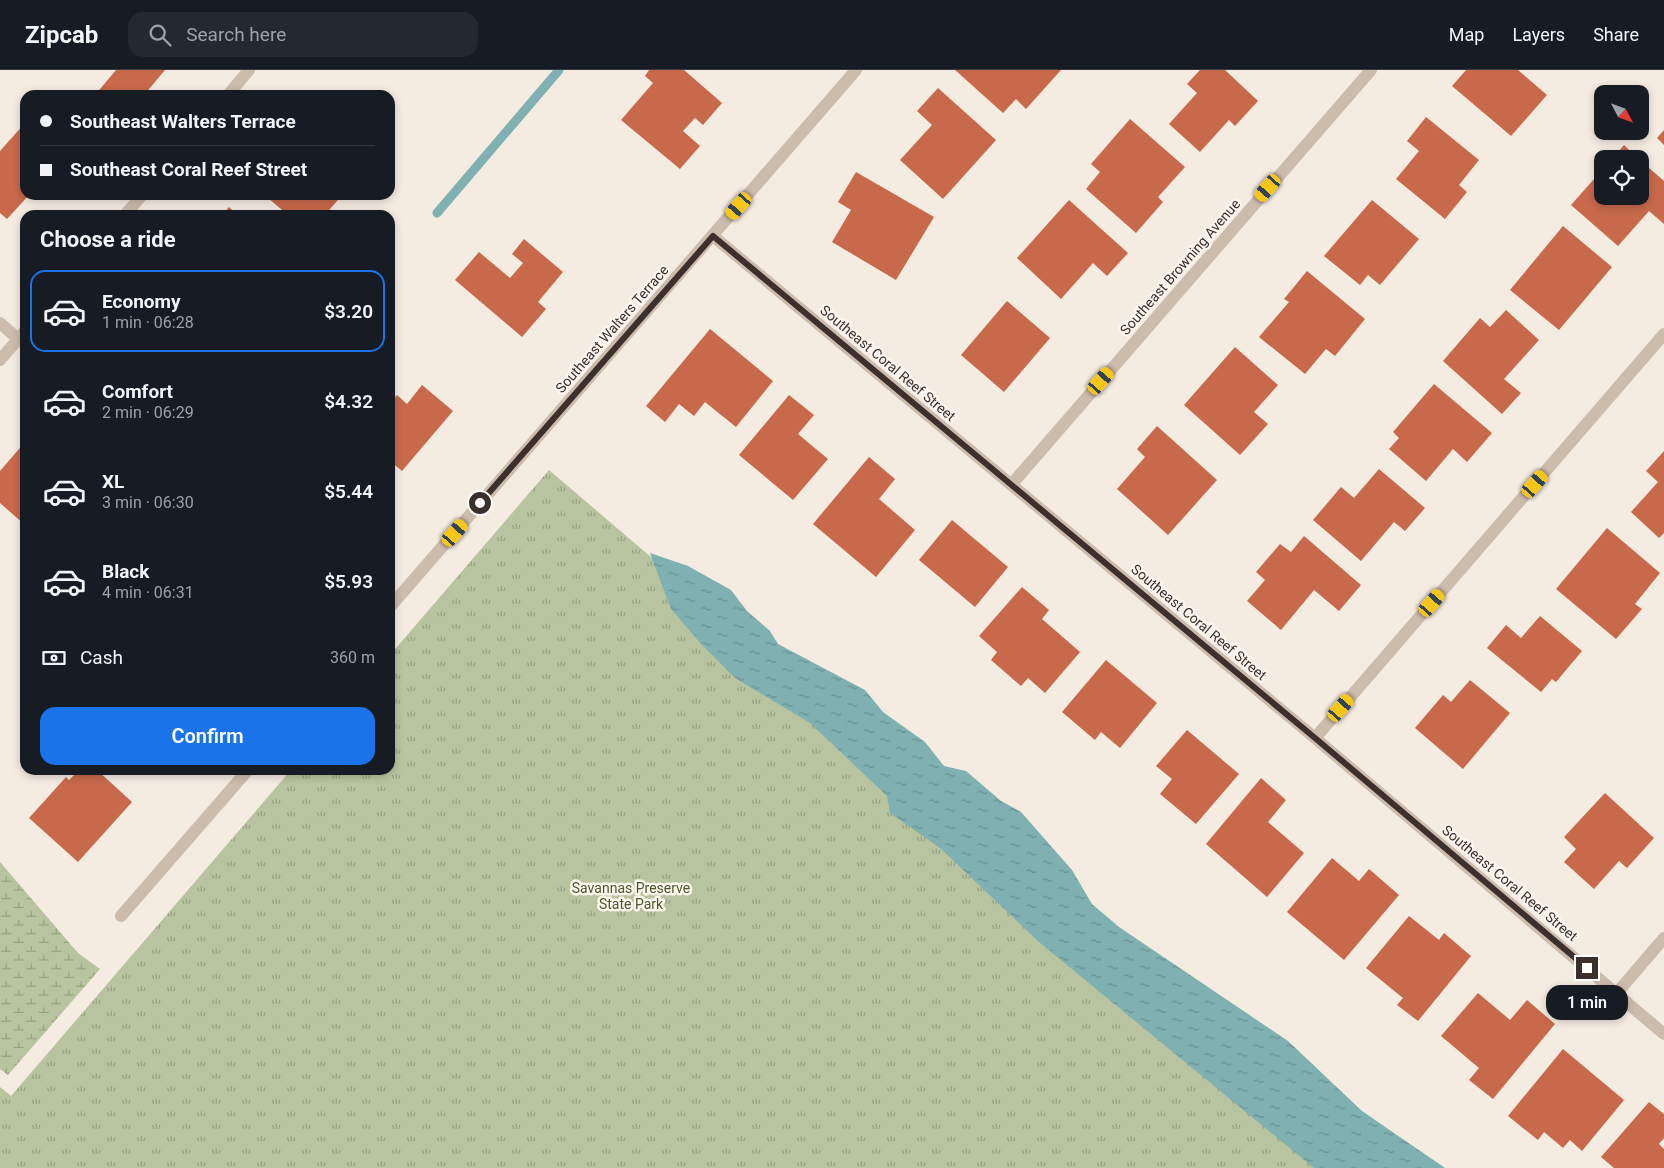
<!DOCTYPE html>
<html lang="en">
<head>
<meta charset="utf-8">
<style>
	:root { --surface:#171b24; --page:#242831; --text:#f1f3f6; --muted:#9ea1a6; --line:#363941; --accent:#1a73e8 }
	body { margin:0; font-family:Roboto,sans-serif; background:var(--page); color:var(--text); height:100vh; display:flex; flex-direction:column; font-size:19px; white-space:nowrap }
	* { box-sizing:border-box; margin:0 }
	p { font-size:16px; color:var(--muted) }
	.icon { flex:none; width:28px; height:28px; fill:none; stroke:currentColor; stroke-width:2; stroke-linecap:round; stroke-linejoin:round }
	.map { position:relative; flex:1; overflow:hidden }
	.side { position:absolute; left:20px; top:140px; width:375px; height:565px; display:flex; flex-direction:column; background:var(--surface); border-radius:15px; box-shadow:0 2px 8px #0003 }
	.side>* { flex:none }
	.banner { position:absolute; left:20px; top:20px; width:375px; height:110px; border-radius:15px; box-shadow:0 2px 8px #0003; display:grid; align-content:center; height:110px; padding:0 20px; background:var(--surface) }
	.needle { width:32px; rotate:131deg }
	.buttons { position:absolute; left:1594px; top:15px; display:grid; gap:10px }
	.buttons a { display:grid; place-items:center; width:55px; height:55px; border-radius:10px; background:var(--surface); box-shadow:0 2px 8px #0003; font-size:25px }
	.end { position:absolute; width:22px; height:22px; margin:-11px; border:6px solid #3b302b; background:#fff; box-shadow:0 0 0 2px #fff }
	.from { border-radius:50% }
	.bubble { position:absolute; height:35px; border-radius:15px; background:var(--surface); box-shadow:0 2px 8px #0003; font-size:16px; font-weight:600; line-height:35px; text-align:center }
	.car { position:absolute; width:15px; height:30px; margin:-15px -8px; border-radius:6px; box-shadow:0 0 4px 1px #0007; background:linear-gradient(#f5c518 24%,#345 0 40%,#f5c518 0 76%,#345 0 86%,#f5c518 0) }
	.banner b { display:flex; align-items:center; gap:18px; height:48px; font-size:19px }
	.banner b+b { border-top:1px solid var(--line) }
	.banner i { width:12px; height:12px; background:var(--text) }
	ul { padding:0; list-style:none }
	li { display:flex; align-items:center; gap:15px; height:82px; margin:0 10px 8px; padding:0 10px; border:2px solid transparent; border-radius:15px }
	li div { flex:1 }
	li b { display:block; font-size:19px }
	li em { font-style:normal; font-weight:600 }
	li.on { border-color:var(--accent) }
	li>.icon { width:45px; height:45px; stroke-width:1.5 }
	h2 { padding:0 20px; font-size:22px; line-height:60px }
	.pay { display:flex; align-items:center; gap:12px; height:55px; padding:0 20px; font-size:19px }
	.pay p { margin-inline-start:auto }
	.cta { display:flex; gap:10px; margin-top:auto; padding:10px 20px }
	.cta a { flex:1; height:58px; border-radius:15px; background:var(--accent); color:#fff; font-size:20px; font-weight:600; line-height:58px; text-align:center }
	header { display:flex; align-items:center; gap:30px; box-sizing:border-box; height:70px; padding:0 25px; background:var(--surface); border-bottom:1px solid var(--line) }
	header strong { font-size:24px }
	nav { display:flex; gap:28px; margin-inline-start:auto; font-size:18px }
	.search { width:350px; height:45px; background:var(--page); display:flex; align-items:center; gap:12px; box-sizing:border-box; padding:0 18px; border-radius:15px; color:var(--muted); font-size:19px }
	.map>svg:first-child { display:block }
	.wetland { fill:url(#wetland-marsh) }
	.park { fill:url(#park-tufts) }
	.water { fill:url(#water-ripples) }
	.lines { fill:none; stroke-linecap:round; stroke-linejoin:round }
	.stream { stroke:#7fb0b2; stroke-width:9 }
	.building { fill:#c8694b }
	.street { stroke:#cdbbac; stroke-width:12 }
	.route { stroke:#3b302b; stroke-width:6 }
	.labels { text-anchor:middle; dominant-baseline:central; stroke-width:5; stroke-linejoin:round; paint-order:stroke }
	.street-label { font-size:14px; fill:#3b302b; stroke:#fbf5ee }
	.park-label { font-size:14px; fill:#4a5a2e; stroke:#fbf5ee }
</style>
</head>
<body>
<header>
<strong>Zipcab</strong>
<div class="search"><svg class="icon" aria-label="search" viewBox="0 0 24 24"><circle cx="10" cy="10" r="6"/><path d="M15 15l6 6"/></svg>Search here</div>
<nav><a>Map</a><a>Layers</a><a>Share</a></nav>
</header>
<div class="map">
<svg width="1664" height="1098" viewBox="0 0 1664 1098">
	<defs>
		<pattern id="wetland-marsh" width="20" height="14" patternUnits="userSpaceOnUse" patternTransform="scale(1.25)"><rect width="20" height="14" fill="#b8c4a0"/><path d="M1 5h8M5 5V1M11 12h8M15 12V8" fill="none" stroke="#97a083"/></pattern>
		<pattern id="park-tufts" width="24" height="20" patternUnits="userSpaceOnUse" patternTransform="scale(1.25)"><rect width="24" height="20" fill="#b8c4a0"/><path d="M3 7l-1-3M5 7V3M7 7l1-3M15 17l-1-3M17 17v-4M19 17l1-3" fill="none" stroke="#97a083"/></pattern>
		<pattern id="water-ripples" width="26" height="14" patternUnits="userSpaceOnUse" patternTransform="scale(1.25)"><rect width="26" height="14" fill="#7fb0b2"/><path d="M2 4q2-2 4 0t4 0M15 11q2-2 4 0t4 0" fill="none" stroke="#699091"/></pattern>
	</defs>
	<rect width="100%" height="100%" fill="#f4ebe1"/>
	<path class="wetland" d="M0,792L78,883L100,899L8,1005L0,999Z"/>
	<path class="park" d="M549,400L1367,1098H0V1017L11,1026L291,700H390V585Z"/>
	<path class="water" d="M650,483L688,496L731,520L747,541L770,561L778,574L865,620L883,642L925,672L944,696L966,701L1001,731L1021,742L1072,800L1092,834L1119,857L1288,971L1362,1041L1445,1098H1314L1039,872L940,778L890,743L887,726L810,653L735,608L701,574L671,539Z"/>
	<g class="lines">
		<path class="stream" d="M437,143L559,0"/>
	</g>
	<path class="building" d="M116,0H165L144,25H95Z
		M649,0H684L722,33L703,55L695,48L683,61L700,76L680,99L621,50L653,13L645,6Z
		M955,0H1061L1026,39L1016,29L1003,43Z
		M1200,0H1225L1258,31L1235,56L1229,50L1200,82L1169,54L1197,23L1187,14Z
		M1466,0H1518L1547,25L1511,66L1452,16Z
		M938,18L996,70L943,129L900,90L932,55L917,41Z
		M1426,47L1479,90L1459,115L1467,122L1445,149L1396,109L1419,81L1407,71Z
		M1130,49L1185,97L1158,127L1163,132L1136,163L1086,119L1100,102L1091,94Z
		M25,53V125H29L7,149L0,143V81Z
		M1664,60V75L1657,68Z
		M1624,75L1639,89H1612Z
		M1640,90L1664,111V154L1649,141L1618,176L1571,135L1602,100V126H1640Z
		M856,102L934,147L896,210L832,172L851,140L838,132Z
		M270,125H342L325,145H288L268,128Z
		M1069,130L1128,183L1107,206L1093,193L1061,229L1017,188Z
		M1372,130L1419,169L1380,215L1368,205L1360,215L1324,186Z
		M229,137L237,145H222Z
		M1563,156L1612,197L1559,260L1510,220Z
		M524,169L563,202L538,232L546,239L522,267L455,210L479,182L510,208L523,193L512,184Z
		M1307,201L1365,249L1335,286L1326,279L1305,304L1259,267L1289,232L1284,229Z
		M1007,231L1050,268L1004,322L961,285Z
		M1506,240L1539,270L1504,309L1521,323L1502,344L1443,291L1480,248L1490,257Z
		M710,259L773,311L736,357L705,332L694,346L679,334L665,352L646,336Z
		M1235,277L1278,315L1254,342L1268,354L1240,385L1184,335Z
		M1434,314L1492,363L1467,392L1453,379L1426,411L1389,379L1399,368L1393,362Z
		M422,315L453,341L402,401L390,391V334L397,325L407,334Z
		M789,325L814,345L798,364L828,389L793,430L739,385Z
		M1157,356L1217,410L1168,465L1117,419L1145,387L1137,379Z
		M25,372V455L0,433V401Z
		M1664,381V463L1659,468L1631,442L1658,412L1646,401Z
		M869,387L895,409L879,429L915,460L876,507L813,454Z
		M1379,399L1425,438L1405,461L1394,452L1361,491L1313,450L1341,417L1354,428Z
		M952,450L1008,497L975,537L919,490Z
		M1607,458L1660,503L1635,534L1642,539L1616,569L1556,519Z
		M1304,466L1361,515L1339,541L1314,520L1281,560L1247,531L1265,510L1256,502L1280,474L1291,482Z
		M1022,517L1049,540L1042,549L1080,582L1045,623L1028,608L1021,616L991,590L997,582L979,566Z
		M1540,546L1582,581L1556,612L1552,609L1541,622L1487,578L1506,555L1521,568Z
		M1106,590L1157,633L1120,678L1101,662L1095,670L1062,642Z
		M1470,610L1510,643L1463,699L1415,658L1443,625L1451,632Z
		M1187,660L1239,704L1196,754L1160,724L1172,709L1156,696Z
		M79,700H97L132,732L78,792L29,748L66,707L69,710Z
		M1261,708L1286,730L1268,752L1304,783L1267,827L1206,774Z
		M1605,723L1654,768L1627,798L1619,791L1594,819L1564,792L1576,779L1564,767Z
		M1332,788L1359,811L1369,799L1399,825L1344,890L1287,842Z
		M1409,846L1439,870L1444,863L1471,886L1418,951L1397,935L1403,928L1366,898Z
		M1478,923L1510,950L1527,930L1555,954L1493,1029L1469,1010L1479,998L1441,966Z
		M1563,979L1624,1030L1582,1081L1570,1070L1563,1078L1544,1062L1538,1070L1508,1046Z
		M1649,1032L1664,1044V1068L1659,1074L1664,1079V1098H1614L1601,1087Z"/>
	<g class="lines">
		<path class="street" d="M228,25L249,0
			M125,145L142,125
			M713,166L1315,668L1664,964
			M0,253L18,269
			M0,290L25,261
			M1011,415L1371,0
			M390,537L856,0
			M1315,668L1664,264
			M121,846L248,700
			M1617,923L1664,868"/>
	</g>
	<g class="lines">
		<path class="route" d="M480,433L713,166L1315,668L1587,898"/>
	</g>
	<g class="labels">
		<g class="street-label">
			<text transform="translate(1180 197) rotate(-49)">Southeast Browning Avenue</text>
			<text transform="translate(612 259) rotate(-49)">Southeast Walters Terrace</text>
			<text transform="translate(888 293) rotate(40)">Southeast Coral Reef Street</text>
			<text transform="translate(1199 552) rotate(40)">Southeast Coral Reef Street</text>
			<text transform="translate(1510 813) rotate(40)">Southeast Coral Reef Street</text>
		</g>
		<g class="park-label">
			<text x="631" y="818">Savannas Preserve<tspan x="631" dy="16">State Park</tspan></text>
		</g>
	</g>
</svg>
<div class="buttons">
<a><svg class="needle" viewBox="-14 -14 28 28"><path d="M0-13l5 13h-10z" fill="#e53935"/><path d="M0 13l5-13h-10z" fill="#9ea1a6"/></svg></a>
<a><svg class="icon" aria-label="locate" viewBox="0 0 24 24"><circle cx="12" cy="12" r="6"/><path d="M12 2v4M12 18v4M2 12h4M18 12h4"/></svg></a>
</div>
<i class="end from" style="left:480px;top:433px"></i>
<i class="end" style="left:1587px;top:898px"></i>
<div class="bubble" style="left:1546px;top:915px;width:82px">1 min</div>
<i class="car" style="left:1268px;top:118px;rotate:221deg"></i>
<i class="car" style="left:739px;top:136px;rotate:221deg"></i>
<i class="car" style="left:1101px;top:311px;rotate:41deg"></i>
<i class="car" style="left:1535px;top:414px;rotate:41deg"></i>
<i class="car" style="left:455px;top:463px;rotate:41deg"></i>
<i class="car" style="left:1432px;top:533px;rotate:41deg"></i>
<i class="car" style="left:1341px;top:638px;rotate:41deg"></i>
<div class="banner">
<b><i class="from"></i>Southeast Walters Terrace</b>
<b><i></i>Southeast Coral Reef Street</b>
</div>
<section class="side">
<h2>Choose a ride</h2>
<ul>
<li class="on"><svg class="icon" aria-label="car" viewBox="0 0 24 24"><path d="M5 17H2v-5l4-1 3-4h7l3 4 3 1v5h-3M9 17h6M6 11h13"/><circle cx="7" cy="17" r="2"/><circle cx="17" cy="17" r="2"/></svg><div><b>Economy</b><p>1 min · 06:28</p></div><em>$3.20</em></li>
<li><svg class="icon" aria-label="car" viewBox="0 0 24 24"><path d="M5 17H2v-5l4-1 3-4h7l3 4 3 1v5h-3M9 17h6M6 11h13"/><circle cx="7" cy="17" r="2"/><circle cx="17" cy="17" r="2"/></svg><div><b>Comfort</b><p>2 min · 06:29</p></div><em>$4.32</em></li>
<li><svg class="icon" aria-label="car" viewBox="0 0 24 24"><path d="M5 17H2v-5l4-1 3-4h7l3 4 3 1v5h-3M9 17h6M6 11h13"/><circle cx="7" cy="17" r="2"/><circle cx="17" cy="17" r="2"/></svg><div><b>XL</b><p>3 min · 06:30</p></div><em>$5.44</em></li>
<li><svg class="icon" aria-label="car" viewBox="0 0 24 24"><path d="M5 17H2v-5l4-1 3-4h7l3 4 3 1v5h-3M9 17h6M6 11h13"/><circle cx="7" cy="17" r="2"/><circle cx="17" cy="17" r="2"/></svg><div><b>Black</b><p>4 min · 06:31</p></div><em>$5.93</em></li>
</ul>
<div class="pay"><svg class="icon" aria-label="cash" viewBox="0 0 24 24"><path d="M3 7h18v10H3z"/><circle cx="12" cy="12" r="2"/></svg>Cash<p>360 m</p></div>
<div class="cta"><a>Confirm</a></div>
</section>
</div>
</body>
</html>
